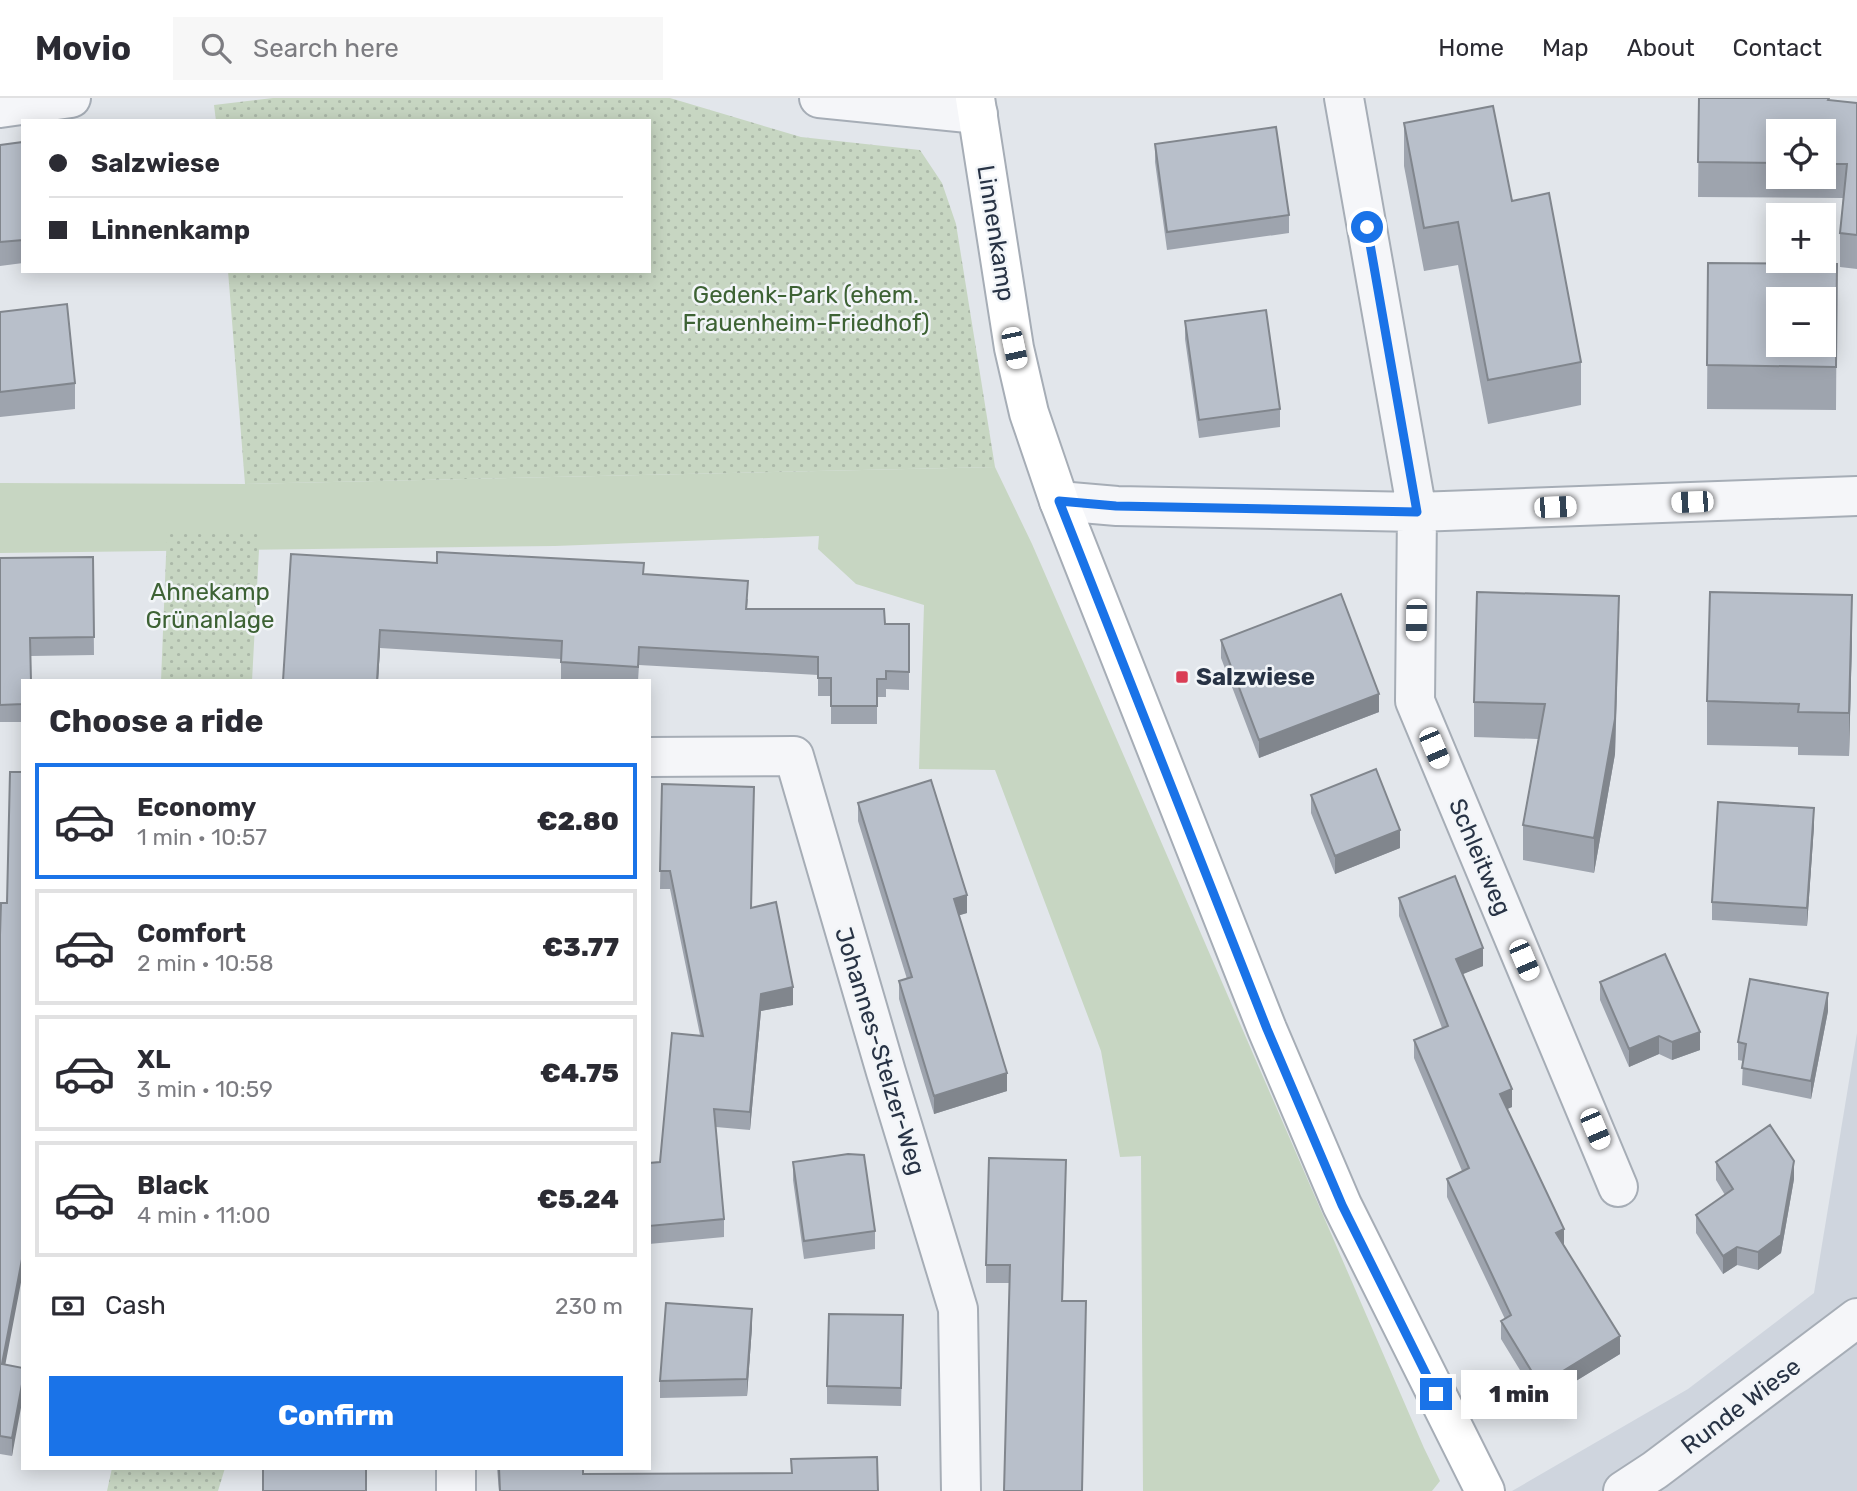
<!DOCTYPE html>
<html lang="en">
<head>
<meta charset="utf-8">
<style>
	:root { --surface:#fff; --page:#f7f7f7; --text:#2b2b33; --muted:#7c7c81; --line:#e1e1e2; --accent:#1a73e8 }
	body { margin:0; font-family:Rubik,sans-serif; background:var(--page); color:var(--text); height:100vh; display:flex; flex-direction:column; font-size:26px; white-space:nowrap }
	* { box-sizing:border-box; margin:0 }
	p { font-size:23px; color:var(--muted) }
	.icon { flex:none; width:38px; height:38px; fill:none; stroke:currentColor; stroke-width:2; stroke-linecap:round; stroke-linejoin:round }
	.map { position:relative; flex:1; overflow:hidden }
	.drawer { position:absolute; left:21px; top:581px; width:630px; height:791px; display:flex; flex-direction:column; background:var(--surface); border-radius:0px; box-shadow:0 4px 18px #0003 }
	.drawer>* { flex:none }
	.hud { position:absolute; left:21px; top:21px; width:630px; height:154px; border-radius:0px; box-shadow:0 4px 18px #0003; display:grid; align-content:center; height:154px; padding:0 28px; background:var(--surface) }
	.controls { position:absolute; left:1766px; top:21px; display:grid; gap:14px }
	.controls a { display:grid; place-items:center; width:70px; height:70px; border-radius:0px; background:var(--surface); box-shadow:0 4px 18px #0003; font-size:35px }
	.end { position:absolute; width:32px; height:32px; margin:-16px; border:9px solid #1a73e8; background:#fff; box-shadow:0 0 0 4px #fff }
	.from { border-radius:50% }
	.bubble { position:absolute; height:49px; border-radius:0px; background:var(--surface); box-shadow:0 4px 18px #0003; font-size:23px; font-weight:800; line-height:49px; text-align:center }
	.car { position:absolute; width:21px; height:42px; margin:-21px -10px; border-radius:9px; box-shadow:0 0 5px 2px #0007; background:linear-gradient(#fff 24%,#345 0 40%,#fff 0 76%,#345 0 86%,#fff 0) }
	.hud b { display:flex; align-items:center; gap:24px; height:66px; font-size:26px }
	.hud b+b { border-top:2px solid var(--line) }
	.hud i { width:18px; height:18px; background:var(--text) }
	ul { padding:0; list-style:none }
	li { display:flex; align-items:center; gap:21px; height:116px; margin:0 14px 10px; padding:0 14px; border:4px solid var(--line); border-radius:0px }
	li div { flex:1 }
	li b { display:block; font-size:26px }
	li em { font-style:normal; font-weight:800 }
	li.selected { border-color:var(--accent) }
	li>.icon { width:63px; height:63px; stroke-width:1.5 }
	h2 { padding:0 28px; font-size:32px; line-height:84px }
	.pay { display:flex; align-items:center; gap:18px; height:77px; padding:0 28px; font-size:26px }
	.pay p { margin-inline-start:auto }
	.primary-button { display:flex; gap:14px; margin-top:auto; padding:14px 28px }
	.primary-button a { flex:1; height:80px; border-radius:0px; background:var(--accent); color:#fff; font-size:28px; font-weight:800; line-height:80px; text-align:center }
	header { display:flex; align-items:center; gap:42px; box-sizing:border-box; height:98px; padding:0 35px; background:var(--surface); border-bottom:2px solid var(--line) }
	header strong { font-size:33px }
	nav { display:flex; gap:38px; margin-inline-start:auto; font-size:24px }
	.search { width:490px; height:63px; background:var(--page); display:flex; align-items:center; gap:18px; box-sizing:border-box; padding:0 24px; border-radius:0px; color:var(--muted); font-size:26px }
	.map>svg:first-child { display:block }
	.built { fill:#cfd5de }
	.green { fill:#c7d6c2 }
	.park { fill:url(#park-dots) }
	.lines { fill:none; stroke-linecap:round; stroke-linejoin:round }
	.street-casing { stroke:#a6adb6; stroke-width:42 }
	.secondary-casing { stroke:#a6adb6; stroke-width:42 }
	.street { stroke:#f5f6f9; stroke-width:38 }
	.secondary { stroke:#fff; stroke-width:38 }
	.wall { fill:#9ea4ae; fill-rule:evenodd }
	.shaded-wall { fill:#81868d }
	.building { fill:#b8bfca; stroke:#81868d; stroke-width:2; fill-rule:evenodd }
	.route { stroke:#1a73e8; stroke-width:9 }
	.poi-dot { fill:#da3d55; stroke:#f2f5f8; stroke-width:2.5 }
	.labels { text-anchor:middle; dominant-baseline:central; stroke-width:5; stroke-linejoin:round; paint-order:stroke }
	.street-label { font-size:24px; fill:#283345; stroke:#f2f5f8 }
	.park-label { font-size:24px; fill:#3d6234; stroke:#f2f5f8 }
	.poi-label { font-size:24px; font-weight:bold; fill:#283345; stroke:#f2f5f8; text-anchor:start }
</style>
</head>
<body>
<header>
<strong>Movio</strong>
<div class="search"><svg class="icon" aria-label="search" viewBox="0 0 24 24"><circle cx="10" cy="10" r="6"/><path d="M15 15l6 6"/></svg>Search here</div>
<nav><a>Home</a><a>Map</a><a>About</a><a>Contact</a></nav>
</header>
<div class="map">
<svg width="1857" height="1393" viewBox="0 0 1857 1393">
	<defs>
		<pattern id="park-dots" width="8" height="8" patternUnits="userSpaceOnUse" patternTransform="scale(1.75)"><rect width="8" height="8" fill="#c7d6c2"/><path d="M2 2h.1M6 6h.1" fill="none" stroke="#abb8a8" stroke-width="1.8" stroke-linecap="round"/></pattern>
	</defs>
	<rect width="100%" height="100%" fill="#e2e6eb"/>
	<path class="built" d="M1857,935V1393H1512L1688,1291L1814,1195Z"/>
	<path class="green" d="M995,369L1032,446L1424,1350L1440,1383L1432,1393H1143L1141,1058L1120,1059L1101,953L995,672L919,671L924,507L856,486L818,451L819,438L555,448L0,455V385L245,386Z"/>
	<path class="park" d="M273,0H670L801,39L920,52L942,85L956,126L995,369L245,386L228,173H649V23H216L214,7Z
		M167,433H260L252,583H161Z
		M112,1370H225L218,1393H107Z"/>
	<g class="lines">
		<g class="street-casing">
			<path id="street" d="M819,0L978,16
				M1344,0L1417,414L1415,603L1618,1089
				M0,10L71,0
				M1059,403L1117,408L1417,414L1857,398
				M649,659L794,658L886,974L958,1211L961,1393
				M456,1370V1393
				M1623,1393L1655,1372L1857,1220"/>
		</g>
		<g class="secondary-casing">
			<path id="secondary" d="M975,0L1014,250L1029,315L1059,403L1267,931L1342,1107L1485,1393"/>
		</g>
		<use href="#street" class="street"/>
		<use href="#secondary" class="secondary"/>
	</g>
	<path class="wall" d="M1699,0L1829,2L1857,5V171L1840,169V135L1843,100L1698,99ZM1778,33H1824V79H1778Z
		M1404,25L1512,103L1581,264V307L1488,326L1458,167L1424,173L1404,68Z
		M23,44V165L0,168V47Z
		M1155,46L1289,117V135L1167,152L1155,64Z
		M1708,165L1837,166L1836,312L1707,311Z
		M0,214L75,285V311L0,319Z
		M1185,223L1280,311V329L1199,340L1185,241Z
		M291,456L644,476L748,501L747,511L885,526H909V592L886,591V599H877V626H831V598H818V577L639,567L638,583L561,582V561L380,550L378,583H283Z
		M93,459L94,557L31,558L23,583V624H0V460Z
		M1619,533L1615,656L1594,775L1523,762V727L1538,641L1474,639V604Z
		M1852,541L1849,658L1798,657V649L1707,647V603Z
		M1221,542L1379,614L1259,660L1221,560Z
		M662,686L751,810L793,907L761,913L750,1032L716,1029L724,1121V1139L649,1146V1065L660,1064L700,937L670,791H660Z
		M1311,697L1400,750L1335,776L1311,715Z
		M858,705L967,815L959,817L1007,993L934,1016L899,901V883L907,881L858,723Z
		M1814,728L1807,828L1712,822V804Z
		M1399,800L1483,868L1462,876L1512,1009L1507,1011L1564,1147L1620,1256L1540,1305L1501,1241V1223L1505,1221L1447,1099V1081L1462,1073L1414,960V942L1442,930L1399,818Z
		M7,805L5,1267L23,1270L12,1358L0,1356V837Z
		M1600,884L1700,952L1672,962L1659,956L1629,969L1600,902Z
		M1828,913L1811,1001L1742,987L1743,963L1738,962V944Z
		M793,1064L875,1133V1151L804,1161L793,1082Z
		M1716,1064L1794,1081L1781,1155L1758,1172L1737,1167L1723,1176L1696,1135V1117L1725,1097L1716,1082Z
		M1066,1080L1063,1203L1086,1221L1010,1185H986V1167Z
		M752,1229L747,1298L660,1300V1283Z
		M903,1235L901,1308L827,1306V1288Z
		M497,1370H583V1376L878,1393H499Z"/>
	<path class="shaded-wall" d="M1852,497V541L1849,658V615Z
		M1619,498L1615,656L1594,775V740Z
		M380,532V550L378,583H377Z
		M1379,596V614L1259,660V642Z
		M1814,710V728L1807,828V810Z
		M1400,732V750L1335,776V758Z
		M967,797V815L954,819V801Z
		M1483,850V868L1456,879V861Z
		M793,889V907L761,913L750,1032V1014L761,896Z
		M1828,895V913L1811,1001V983Z
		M1700,934V952L1672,962V944Z
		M1659,938V956L1629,969V951Z
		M1007,975V993L934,1016V998Z
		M1512,991V1009L1500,1014V996Z
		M1794,1063V1081L1781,1155L1758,1172V1154Z
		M1564,1131V1149L1556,1135Z
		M1737,1149V1167L1723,1176V1158Z
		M23,1156V1174L2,1284V1266Z
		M752,1211V1229L747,1298V1281Z
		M1620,1238V1256L1540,1305V1287Z
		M23,1281V1299L12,1358V1340Z"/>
	<path class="building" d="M1699,0H1829L1828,2L1857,5V137L1840,135L1847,66H1824V33H1778V65L1698,64Z
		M1493,8L1512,103L1549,95L1581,264L1488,282L1458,124L1424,130L1404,25Z
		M1276,29L1289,117L1167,134L1155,46Z
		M23,44V142L0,144V47Z
		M1708,165L1837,166L1836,269L1707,267ZM1778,201H1824V247H1778Z
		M67,206L75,285L0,294V214Z
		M1266,212L1280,311L1199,322L1185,223Z
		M437,454L644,465L643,476L748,483L746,511H884L885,526H909V574L886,573V581H877V608H831V580H818V559L639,549L638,569L561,564L562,543L380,532L377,583H283L291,456L437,465Z
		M93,459L94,539L30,540L31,583H23V606L0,607V460Z
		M1477,494L1619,498L1615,621L1594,740L1523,727L1545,606L1474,604Z
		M1710,494L1852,497L1849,615L1798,614L1799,606L1707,603Z
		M1341,496L1379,596L1259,642L1221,542Z
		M1376,671L1400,732L1335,758L1311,697Z
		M10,674H23V1156L2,1266L23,1270V1281L12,1340L0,1338V837L1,805H7Z
		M931,682L967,797L954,801L1007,975L934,998L899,883L912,879L858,705Z
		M662,686L754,689L751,810L776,804L793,889L761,896L750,1014L714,1011L724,1121L649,1128V1065L660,1064L672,935L703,938L670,773H660Z
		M1718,704L1814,710L1807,810L1712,804Z
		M1455,778L1483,850L1456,861L1512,991L1500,996L1564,1131L1556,1135L1620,1238L1540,1287L1501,1223L1511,1217L1447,1081L1469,1070L1414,942L1448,928L1399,800Z
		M1665,856L1700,934L1672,944L1659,938L1629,951L1600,884Z
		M1750,881L1828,895L1811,983L1742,970L1746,946L1738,944Z
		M1770,1027L1794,1063L1781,1137L1758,1154L1737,1149L1723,1158L1696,1117L1733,1091L1716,1064Z
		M848,1056L864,1057L875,1133L804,1143L793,1064Z
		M989,1060L1066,1062L1062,1203H1086L1082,1393H1004L1010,1167H986Z
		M666,1205L752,1211L747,1281L660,1283Z
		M829,1216L903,1217L901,1290L827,1288Z
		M877,1359L878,1393H500L499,1370H583V1376L792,1375L791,1361Z
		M263,1370H366V1393H263Z"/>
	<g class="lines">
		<path class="route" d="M1367,129L1417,414L1116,408L1059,403L1267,931L1342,1107L1436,1296"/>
	</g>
	<rect class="poi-dot" x="1175" y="572" width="14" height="14" rx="3.5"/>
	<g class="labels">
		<g class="street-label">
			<text transform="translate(996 135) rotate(81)">Linnenkamp</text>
			<text transform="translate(1480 759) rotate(67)">Schleitweg</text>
			<text transform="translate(880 953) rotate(73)">Johannes-Stelzer-Weg</text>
			<text transform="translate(1741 1308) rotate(-37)">Runde Wiese</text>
		</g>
		<g class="park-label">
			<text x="806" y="197">Gedenk-Park (ehem.<tspan x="806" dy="28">Frauenheim-Friedhof)</tspan></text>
			<text x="210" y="494">Ahnekamp<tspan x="210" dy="28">Grünanlage</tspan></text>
		</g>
		<g class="poi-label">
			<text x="1196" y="579">Salzwiese</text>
		</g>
	</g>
</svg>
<div class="controls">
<a><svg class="icon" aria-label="locate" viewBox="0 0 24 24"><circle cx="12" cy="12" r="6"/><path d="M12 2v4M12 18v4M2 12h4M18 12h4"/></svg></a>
<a>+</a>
<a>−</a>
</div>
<i class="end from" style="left:1367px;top:129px"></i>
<i class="end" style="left:1436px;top:1296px"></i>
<div class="bubble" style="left:1461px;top:1272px;width:116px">1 min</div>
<i class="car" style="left:1014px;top:250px;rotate:168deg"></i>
<i class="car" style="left:1692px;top:404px;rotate:268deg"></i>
<i class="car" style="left:1555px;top:409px;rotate:88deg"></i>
<i class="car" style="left:1416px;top:522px;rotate:181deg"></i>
<i class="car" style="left:1434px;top:650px;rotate:157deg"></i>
<i class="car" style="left:1524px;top:862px;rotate:157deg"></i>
<i class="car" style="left:1595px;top:1031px;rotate:157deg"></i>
<div class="hud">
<b><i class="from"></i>Salzwiese</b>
<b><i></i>Linnenkamp</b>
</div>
<section class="drawer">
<h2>Choose a ride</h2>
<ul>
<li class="selected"><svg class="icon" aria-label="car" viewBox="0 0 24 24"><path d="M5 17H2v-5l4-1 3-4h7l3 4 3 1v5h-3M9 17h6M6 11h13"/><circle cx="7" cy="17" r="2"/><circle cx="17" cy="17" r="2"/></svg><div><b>Economy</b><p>1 min · 10:57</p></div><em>€2.80</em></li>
<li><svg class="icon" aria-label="car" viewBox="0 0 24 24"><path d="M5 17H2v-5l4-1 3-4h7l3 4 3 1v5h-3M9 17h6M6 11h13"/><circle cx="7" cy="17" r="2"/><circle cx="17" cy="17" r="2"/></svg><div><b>Comfort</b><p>2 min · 10:58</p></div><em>€3.77</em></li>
<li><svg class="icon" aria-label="car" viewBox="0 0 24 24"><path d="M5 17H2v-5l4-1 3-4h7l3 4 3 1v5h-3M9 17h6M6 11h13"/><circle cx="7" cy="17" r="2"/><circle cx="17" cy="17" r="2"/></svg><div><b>XL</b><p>3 min · 10:59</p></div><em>€4.75</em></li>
<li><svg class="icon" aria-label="car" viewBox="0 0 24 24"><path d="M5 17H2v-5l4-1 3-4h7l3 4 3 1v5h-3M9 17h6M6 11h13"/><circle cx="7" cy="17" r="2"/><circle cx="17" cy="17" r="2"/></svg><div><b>Black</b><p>4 min · 11:00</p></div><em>€5.24</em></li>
</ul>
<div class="pay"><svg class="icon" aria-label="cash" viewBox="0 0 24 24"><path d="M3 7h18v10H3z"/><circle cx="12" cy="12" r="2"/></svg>Cash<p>230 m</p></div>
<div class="primary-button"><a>Confirm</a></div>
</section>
</div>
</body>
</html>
